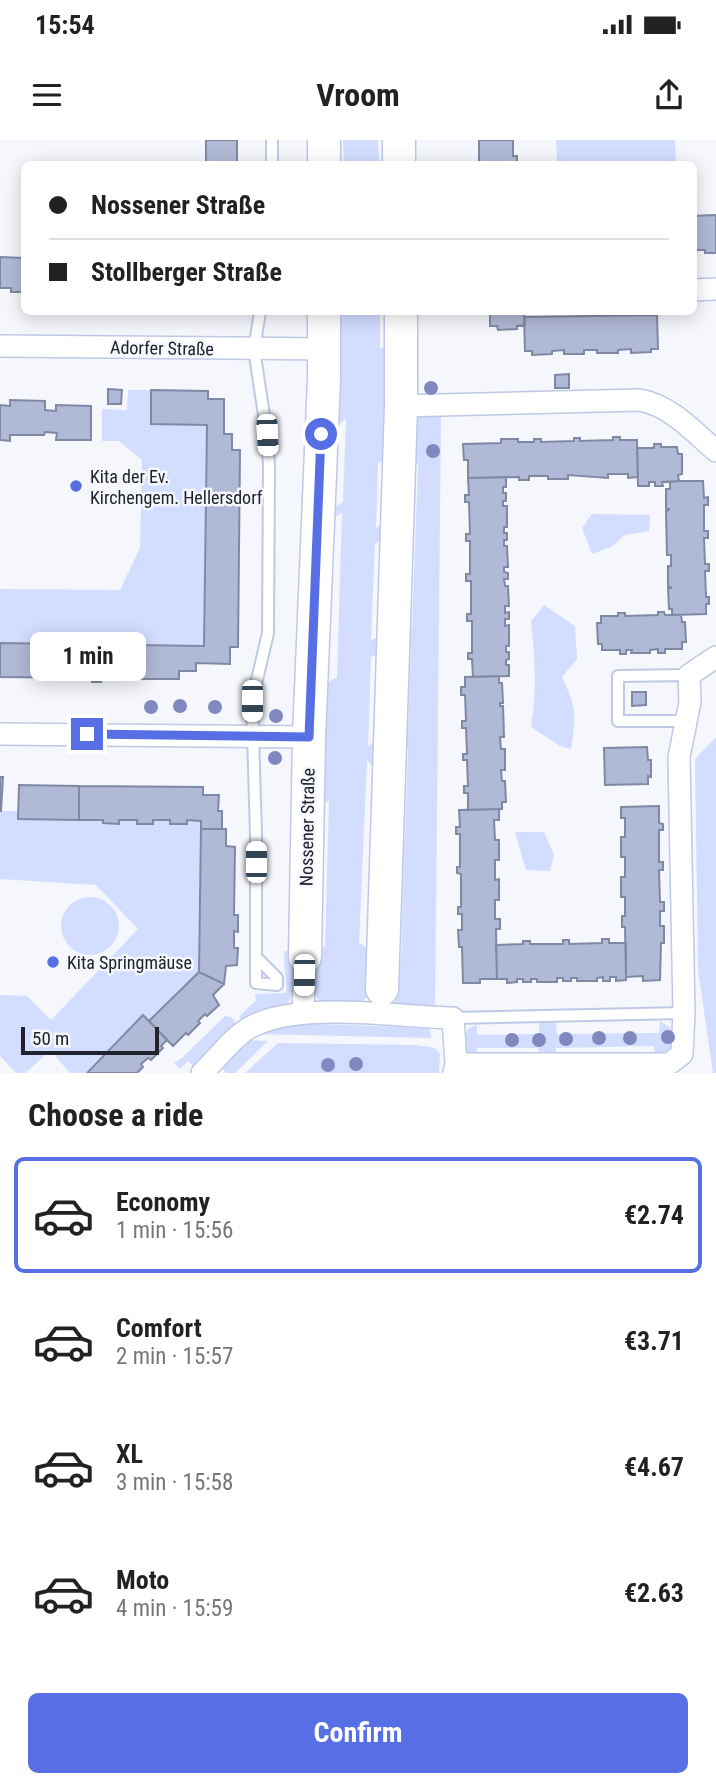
<!DOCTYPE html>
<html lang="en">
<head>
<meta charset="utf-8">
<style>
	:root { --surface:#fff; --page:#f2f2f2; --text:#222; --muted:#767676; --line:#e0e0e0; --accent:#576fe5 }
	body { margin:0; font-family:"Roboto Condensed",sans-serif; background:var(--page); color:var(--text); height:100vh; display:flex; flex-direction:column; font-size:26px; white-space:nowrap }
	* { box-sizing:border-box; margin:0 }
	p { font-size:23px; color:var(--muted) }
	.icon { flex:none; width:38px; height:38px; fill:none; stroke:currentColor; stroke-width:2; stroke-linecap:round; stroke-linejoin:round }
	.map { position:relative; height:933px; overflow:hidden }
	.details { display:flex; flex-direction:column; background:var(--surface); flex:1 }
	.details>* { flex:none }
	.guide { position:absolute; left:21px; top:21px; width:676px; height:154px; border-radius:10px; box-shadow:0 4px 18px #0003; display:grid; align-content:center; height:154px; padding:0 28px; background:var(--surface) }
	.scale { position:absolute; left:21px; bottom:18px; width:138px; box-sizing:border-box; padding-left:7px; border:4px solid #20232e; border-top:0; font-size:19px; line-height:24px; white-space:nowrap; color:#20232e; -webkit-text-stroke:5px #f5f7fd; paint-order:stroke }
	.end { position:absolute; width:32px; height:32px; margin:-16px; border:9px solid #576fe5; background:#fff; box-shadow:0 0 0 4px #fff }
	.from { border-radius:50% }
	.bubble { position:absolute; height:49px; border-radius:10px; background:var(--surface); box-shadow:0 4px 18px #0003; font-size:23px; font-weight:700; line-height:49px; text-align:center }
	.car { position:absolute; width:21px; height:42px; margin:-21px -10px; border-radius:9px; box-shadow:0 0 5px 2px #0007; background:linear-gradient(#fff 24%,#345 0 40%,#fff 0 76%,#345 0 86%,#fff 0) }
	.guide b { display:flex; align-items:center; gap:24px; height:66px; font-size:26px }
	.guide b+b { border-top:2px solid var(--line) }
	.guide i { width:18px; height:18px; background:var(--text) }
	ul { padding:0; list-style:none }
	li { display:flex; align-items:center; gap:21px; height:116px; margin:0 14px 10px; padding:0 14px; border:4px solid transparent; border-radius:10px }
	li div { flex:1 }
	li b { display:block; font-size:26px }
	li em { font-style:normal; font-weight:700 }
	li.current { border-color:var(--accent) }
	li>.icon { width:63px; height:63px; stroke-width:1.5 }
	h2 { padding:0 28px; font-size:32px; line-height:84px }
	.cta { display:flex; gap:14px; margin-top:auto; padding:14px 28px }
	.cta a { flex:1; height:80px; border-radius:10px; background:var(--accent); color:#fff; font-size:28px; font-weight:700; line-height:80px; text-align:center }
	.status { display:flex; justify-content:space-between; align-items:center; height:49px; padding:0 35px; background:var(--surface); direction:ltr }
	.status svg { height:19px; fill:currentColor }
	header { display:flex; justify-content:space-between; align-items:center; height:91px; padding:0 28px; background:var(--surface); font-size:32px; font-weight:700 }
	.map>svg:first-child { display:block }
	.green { fill:#d2ddff }
	.building { fill:#b0b9d6; stroke:#8089a4; stroke-width:2 }
	.lines { fill:none; stroke-linecap:round; stroke-linejoin:round }
	.lane-casing { stroke:#bfc9e6; stroke-width:14 }
	.street-casing { stroke:#bfc9e6; stroke-width:24 }
	.secondary-casing { stroke:#bfc9e6; stroke-width:35 }
	.lane { stroke:#fff; stroke-width:10 }
	.street { stroke:#fff; stroke-width:21 }
	.secondary { stroke:#fff; stroke-width:32 }
	.tree { fill:#8187bf }
	.route { stroke:#576fe5; stroke-width:9 }
	.poi-dot { fill:#576fe5; stroke:#f5f7fd; stroke-width:2.5 }
	.labels { text-anchor:middle; dominant-baseline:central; stroke-width:5; stroke-linejoin:round; paint-order:stroke }
	.street-label { font-size:18px; fill:#20232e; stroke:#f5f7fd }
	.poi-label { font-size:18px; fill:#20232e; stroke:#f5f7fd; text-anchor:start }
</style>
</head>
<body>
<div class="status"><b>15:54</b><svg viewBox="0 0 49 12"><path d="M0 12V9h3v3zM5 12V6h3v6zM10 12V3h3v9zM15 12V0h3v12zM26 1h20v11H26zM47 4h2v5h-2z"/></svg></div>
<header><svg class="icon" aria-label="menu" viewBox="0 0 24 24"><path d="M4 6h16M4 12h16M4 18h16"/></svg>Vroom<svg class="icon" aria-label="share" viewBox="0 0 24 24"><path d="M12 15V3M7 8l5-5 5 5M5 13v7h14v-7"/></svg></header>
<div class="map">
<svg width="716" height="933" viewBox="0 0 716 933">
	<rect width="100%" height="100%" fill="#f5f7fd"/>
	<path class="green" d="M343,0H378L379,24H344Z
		M556,0H675L676,24H557Z
		M331,172H380V209L392,202L391,316L378,323L376,388L388,382V396L375,404L371,500L383,495V511L371,517L368,606L379,599V633L367,620L359,803L371,811L370,853L360,865L321,863L310,847L312,816L325,806L329,661L318,666L322,546L337,537L342,373L327,381L328,372L343,362L346,279L331,289Z
		M128,250H151V284L207,285L204,506L0,503V449L120,450L140,408L142,320L119,301H102V269L127,270Z
		M429,273H441L435,871L400,868L389,852V823H401L404,715L393,714V700L405,699L408,609L397,608L398,592H408L411,506L400,505L401,488H412L418,324L407,323L414,279Z
		M592,374L650,375L649,391L625,395L611,407L592,414L582,388Z
		M544,465L575,486L577,519L562,537C577,569 576,575 571,609L560,606L531,587C537,552 535,516 531,481Z
		M716,597V933H713L698,830L695,619Z
		M0,671H18L19,679L103,680L104,683L119,684V680H137V684H153V680H170L171,684H186L187,680L201,681L199,832L149,881L143,876L85,933H70L52,912H48L26,933H16L0,916V855L27,856L51,880L138,789L96,745L0,739Z
		M515,692H544L554,715L550,731L526,730Z
		M61 786a29 29 0 1 1 58 0a29 29 0 1 1-58 0Z
		M284,811L295,812C294,829 298,849 287,864L245,883L239,877L256,860L255,854L286,853C287,838 283,827 284,811Z
		M225,876L231,877L240,888L196,929L188,921L180,929L174,923L182,918Z
		M660,881L670,887L675,902L667,913L655,917L654,906L556,908V918L539,919L538,908H477L476,920L464,912L462,897L469,888L477,885V895L539,894V883H556L557,894L659,893Z
		M292,883L430,888L431,898L257,894Z
		M248,900L268,901L235,933H226L221,927Z
		M278,903L416,905L435,908L440,914L439,933H245Z"/>
	<path class="building" d="M206,0H237V24H206Z
		M479,0H513V16H517V24H479Z
		M716,75V113H705V110H693V76Z
		M0,117L24,118V152H11V148H0Z
		M490,172H524L525,185L517,186V189L498,190L497,186H490Z
		M657,175L658,209H651V212L631,213V209L618,210V213H597V210H584V214H564V210L552,211V214L532,215V211H525L524,177Z
		M569,234V248H555V235Z
		M108,249L122,250L121,264H108Z
		M151,250L208,251V259H224V294H232V310H240L238,507H230V524L196,523V531H179V539H101V542H92V538L0,537V503L204,506L207,285L151,284Z
		M10,260L45,261V270L56,271V265L91,266V300H56L57,293L45,292L44,295H10V301L0,300V265L10,266Z
		M613,297H620V300H637L638,337L628,338V334H608V338L568,335V339H548V336H529V340H519V337L468,338V320H464L463,304L501,303V299H518V302H534V299H541V302L574,301V298H580V301L613,300Z
		M654,304H661V307H677L678,314H682V334L678,335L679,341L662,342L663,346H655V342H649V346H638L637,308H654Z
		M506,337V347H503V353H506V361H503V366H507V387H504V393H507V400H504V406H507L508,427H504V432L508,433V439H504L505,446H508L509,466H505V473L509,472V479H505V486L509,485V506H506V512H509V519L506,520V525H509V536L473,537L472,519H468V513H472V481H467V474H471V441H466V434H470V401H466V394H470L469,362H465V355H469L468,338Z
		M679,341H703L704,358L708,357V365H704V391H708V398H704L705,424H709V431H705L706,457H709V464H706V474L672,475V469H669L668,448H672L668,446V426H671V415H667L666,371L670,369H666V349H670V342Z
		M658,472H664L665,475H681L682,482H685L686,502H682V509H665V513H658V509L650,510V513H631L632,510H626V514H620V510H602V504H598L597,483H601V476H618V473H625V476L658,475Z
		M499,536V543H502L503,563H500V566H503L504,597H500L501,609H505V630H501L502,641H505L506,662H502V669L468,670V653H464V646H468L467,620H463V614H467L466,588H462V581H466L465,555H461V547H465V537Z
		M632,552H646V565L632,566Z
		M647,607L648,620H651V637L648,636V644L605,645L604,608Z
		M0,637H3L1,671H0Z
		M19,645L79,646V680L18,679Z
		M79,646L203,647V655H219L218,671H222V689H201V681L187,680V684H170V680H153V684H137V680H119V684L103,683V680H79Z
		M659,666V683L663,684V690H659V722H663V730H659L660,762H664V771H660V786H664V803H661L660,840L643,841V836L626,837L625,787H622V776H625V757H621V737H625V717H621V697H625V678H621V667Z
		M499,669V680H494L495,700H499V720H495V740L499,739V760H495V779H500V789H496L497,839H480V843H463L462,807H459L458,790H462V774H458V767H461V734L457,733V727H460V694H456V687H460L459,670Z
		M201,689H226V706L235,707L234,775H238V792L234,791V808H238L237,825L226,826L224,844L199,832Z
		M602,799H609V803H626V840L616,841V837H610V841H603V837L597,838V841H577V838H571V841H563V838H557V842H537V839H531V842H523V839H517V842L507,843V839H497L496,805L523,804V801H530V804H563V800H569V804L602,803Z
		M199,832L224,844L213,855L219,865L207,876L205,874L198,881L200,883L188,895L186,893L173,906L149,881Z
		M143,875L167,900L161,906L163,908L151,920L148,918L141,924L143,927L137,933H87Z"/>
	<g class="lines">
		<g class="lane-casing">
			<path id="lane" d="M272,0V24
				M685,581H618V536L689,535
				M257,818L277,838V845L256,843V695L252,561L268,493L269,326L267,295L254,209L260,172
				M453,878L684,873"/>
		</g>
		<g class="street-casing">
			<path id="street" d="M693,150L716,149
				M0,206L324,209
				M401,266L640,260C671,266 693,291 716,311
				M0,594L309,597
				M303,873L305,817
				M456,924H669L682,914L684,873L679,617L690,562L689,535L716,517
				M202,933C217,919 232,898 249,888C297,860 397,877 453,878L456,924L454,933"/>
		</g>
		<g class="secondary-casing">
			<path id="secondary" d="M324,0V24
				M399,0V24
				M305,817L309,597L324,239V172
				M382,849L401,266V172"/>
		</g>
		<use href="#lane" class="lane"/>
		<use href="#street" class="street"/>
		<use href="#secondary" class="secondary"/>
	</g>
	<g class="tree">
		<circle cx="431" cy="248" r="7"/>
		<circle cx="433" cy="311" r="7"/>
		<circle cx="180" cy="566" r="7"/>
		<circle cx="151" cy="567" r="7"/>
		<circle cx="215" cy="567" r="7"/>
		<circle cx="276" cy="576" r="7"/>
		<circle cx="275" cy="618" r="7"/>
		<circle cx="668" cy="897" r="7"/>
		<circle cx="599" cy="898" r="7"/>
		<circle cx="630" cy="898" r="7"/>
		<circle cx="566" cy="899" r="7"/>
		<circle cx="512" cy="900" r="7"/>
		<circle cx="539" cy="900" r="7"/>
		<circle cx="356" cy="924" r="7"/>
		<circle cx="328" cy="925" r="7"/>
	</g>
	<g class="lines">
		<path class="route" d="M87,594L309,597L321,294"/>
	</g>
	<g class="poi-dot">
		<circle cx="76" cy="346" r="7"/>
		<circle cx="53" cy="822" r="7"/>
	</g>
	<g class="labels">
		<g class="street-label">
			<text transform="translate(162 208) rotate(1)">Adorfer Straße</text>
			<text transform="translate(307 687) rotate(-89)">Nossener Straße</text>
		</g>
		<g class="poi-label">
			<text x="90" y="336">Kita der Ev.<tspan x="90" dy="21">Kirchengem. Hellersdorf</tspan></text>
			<text x="67" y="822">Kita Springmäuse</text>
		</g>
	</g>
</svg>
<div class="scale">50 m</div>
<i class="end from" style="left:321px;top:294px"></i>
<i class="end" style="left:87px;top:594px"></i>
<div class="bubble" style="left:30px;top:492px;width:116px">1 min</div>
<i class="car" style="left:267px;top:295px;rotate:177deg"></i>
<i class="car" style="left:252px;top:561px;rotate:180deg"></i>
<i class="car" style="left:256px;top:722px;rotate:0deg"></i>
<i class="car" style="left:304px;top:835px;rotate:181deg"></i>
<div class="guide">
<b><i class="from"></i>Nossener Straße</b>
<b><i></i>Stollberger Straße</b>
</div>
</div>
<section class="details">
<h2>Choose a ride</h2>
<ul>
<li class="current"><svg class="icon" aria-label="car" viewBox="0 0 24 24"><path d="M5 17H2v-5l4-1 3-4h7l3 4 3 1v5h-3M9 17h6M6 11h13"/><circle cx="7" cy="17" r="2"/><circle cx="17" cy="17" r="2"/></svg><div><b>Economy</b><p>1 min · 15:56</p></div><em>€2.74</em></li>
<li><svg class="icon" aria-label="car" viewBox="0 0 24 24"><path d="M5 17H2v-5l4-1 3-4h7l3 4 3 1v5h-3M9 17h6M6 11h13"/><circle cx="7" cy="17" r="2"/><circle cx="17" cy="17" r="2"/></svg><div><b>Comfort</b><p>2 min · 15:57</p></div><em>€3.71</em></li>
<li><svg class="icon" aria-label="car" viewBox="0 0 24 24"><path d="M5 17H2v-5l4-1 3-4h7l3 4 3 1v5h-3M9 17h6M6 11h13"/><circle cx="7" cy="17" r="2"/><circle cx="17" cy="17" r="2"/></svg><div><b>XL</b><p>3 min · 15:58</p></div><em>€4.67</em></li>
<li><svg class="icon" aria-label="car" viewBox="0 0 24 24"><path d="M5 17H2v-5l4-1 3-4h7l3 4 3 1v5h-3M9 17h6M6 11h13"/><circle cx="7" cy="17" r="2"/><circle cx="17" cy="17" r="2"/></svg><div><b>Moto</b><p>4 min · 15:59</p></div><em>€2.63</em></li>
</ul>
<div class="cta"><a>Confirm</a></div>
</section>
</body>
</html>
